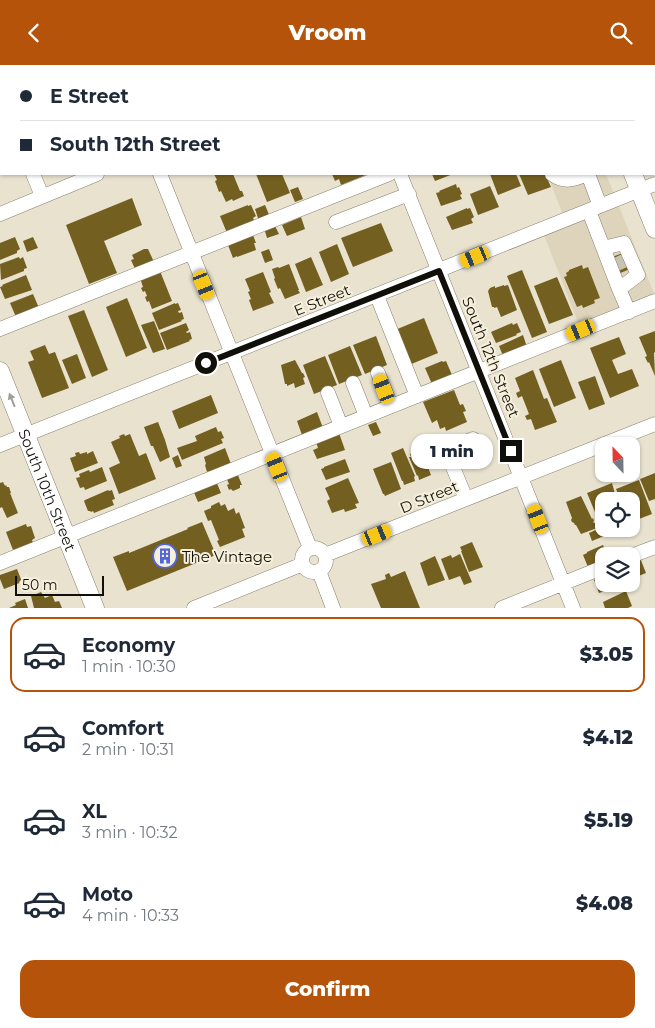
<!DOCTYPE html>
<html lang="en">
<head>
<meta charset="utf-8">
<style>
	:root { --surface:#fff; --page:#f6f6f7; --text:#1f2937; --muted:#747a83; --line:#e0e1e3; --accent:#b45309 }
	body { margin:0; font-family:Montserrat,sans-serif; background:var(--page); color:var(--text); height:100vh; display:flex; flex-direction:column; font-size:19px; white-space:nowrap }
	* { box-sizing:border-box; margin:0 }
	p { font-size:16px; color:var(--muted) }
	.icon { flex:none; width:28px; height:28px; fill:none; stroke:currentColor; stroke-width:2; stroke-linecap:round; stroke-linejoin:round }
	.map { position:relative; height:543px; overflow:hidden }
	.sheet { display:flex; flex-direction:column; background:var(--surface); flex:1 }
	.sheet>* { flex:none }
	.guide { position:absolute; left:0px; top:0px; width:655px; height:110px; box-shadow:0 1px 4px #0004; display:grid; align-content:center; height:110px; padding:0 20px; background:var(--surface) }
	.needle { width:32px; rotate:338deg }
	.fabs { position:absolute; left:595px; top:372px; display:grid; gap:10px }
	.fabs a { display:grid; place-items:center; width:45px; height:45px; border-radius:10px; background:var(--surface); box-shadow:0 1px 4px #0004; font-size:25px }
	.scale { position:absolute; left:15px; bottom:12px; width:89px; box-sizing:border-box; padding-left:5px; border:2px solid #110f09; border-top:0; font-size:14px; line-height:18px; white-space:nowrap; color:#110f09; -webkit-text-stroke:4px #f5efdc; paint-order:stroke }
	.end { position:absolute; width:22px; height:22px; margin:-11px; border:6px solid #110f09; background:#fff; box-shadow:0 0 0 2px #fff }
	.from { border-radius:50% }
	.bubble { position:absolute; height:35px; border-radius:15px; background:var(--surface); box-shadow:0 1px 4px #0004; font-size:16px; font-weight:800; line-height:35px; text-align:center }
	.car { position:absolute; width:15px; height:30px; margin:-15px -8px; border-radius:6px; box-shadow:0 0 4px 1px #0007; background:linear-gradient(#f5c518 24%,#345 0 40%,#f5c518 0 76%,#345 0 86%,#f5c518 0) }
	.guide b { display:flex; align-items:center; gap:18px; height:48px; font-size:19px }
	.guide b+b { border-top:1px solid var(--line) }
	.guide i { width:12px; height:12px; background:var(--text) }
	ul { padding:9px 0 0; list-style:none }
	li { display:flex; align-items:center; gap:15px; height:75px; margin:0 10px 8px; padding:0 10px; border:2px solid transparent; border-radius:15px }
	li div { flex:1 }
	li b { display:block; font-size:19px }
	li em { font-style:normal; font-weight:800 }
	li.on { border-color:var(--accent) }
	li>.icon { width:45px; height:45px; stroke-width:1.5 }
	.cta { display:flex; gap:10px; margin-top:auto; padding:10px 20px }
	.cta a { flex:1; height:58px; border-radius:15px; background:var(--accent); color:#fff; font-size:20px; font-weight:800; line-height:58px; text-align:center }
	header { display:flex; justify-content:space-between; align-items:center; height:65px; padding:0 20px; background:var(--accent); color:#fff; font-size:22px; font-weight:800 }
	.map>svg:first-child { display:block }
	.built { fill:#ddd4bb }
	.building { fill:#735f1f }
	.lines { fill:none; stroke-linecap:round; stroke-linejoin:round }
	.minor-tunnel { stroke:#c8c2b1; stroke-width:14; stroke-dasharray:14 7; stroke-linecap:butt }
	.minor-casing { stroke:#86806f; stroke-width:15 }
	.major-casing { stroke:#86806f; stroke-width:19 }
	.minor { stroke:#fff; stroke-width:14 }
	.major { stroke:#fff; stroke-width:18 }
	.oneway { fill:#a09f9d }
	.route { stroke:#110f09; stroke-width:6 }
	.labels { text-anchor:middle; dominant-baseline:central; stroke-width:4; stroke-linejoin:round; paint-order:stroke }
	.street-label { font-size:15px; fill:#110f09; stroke:#f5efdc }
	.poi-label { font-size:15px; fill:#110f09; stroke:#f5efdc; text-anchor:start }
</style>
</head>
<body>
<header><svg class="icon" aria-label="back" viewBox="0 0 24 24"><path d="M15 5l-7 7 7 7"/></svg>Vroom<svg class="icon" aria-label="search" viewBox="0 0 24 24"><circle cx="10" cy="10" r="6"/><path d="M15 15l6 6"/></svg></header>
<div class="map">
<svg width="655" height="543" viewBox="0 0 655 543">
	<rect width="100%" height="100%" fill="#e8e2cf"/>
	<path class="built" d="M547,109H606L655,231L581,265L542,165L565,155Z"/>
	<path class="building" d="M214,109H233L240,126H242L244,131L233,136L232,134L226,137L221,126L219,127L215,116L217,115Z
		M256,109H282L290,128L267,137Z
		M332,109H368L341,120L339,114L335,116Z
		M432,109H453L435,116Z
		M490,109H516L521,121L498,130Z
		M519,109H545L551,122L528,130Z
		M456,119L457,123L459,122L462,129L460,130L462,134L441,141L436,128L440,127L439,126Z
		M490,121L499,142L478,150L470,129Z
		M298,122L303,134L295,137L290,125Z
		M132,133L142,160L104,176L117,208L89,219L66,160Z
		M248,140V141L251,140L256,151L253,153L255,157L227,168L220,151Z
		M265,140L270,152L259,156L255,144Z
		M467,143V144L470,143L474,152L471,154L473,158L452,165L446,152Z
		M301,152L305,164L287,171L282,160Z
		M381,158L393,186L353,202L341,173Z
		M274,159L279,169L267,173L264,163Z
		M253,170L256,178H254L256,185L237,192V191L233,193L228,180Z
		M15,172L20,184L17,186V188L0,195V178Z
		M33,172L38,183L27,187L23,176Z
		M337,179L349,209L331,217L319,187Z
		M144,184H148L154,197L136,206L131,195L134,194L132,190Z
		M269,184L273,195L265,198L261,187Z
		M623,188L630,204L618,209L612,192Z
		M19,192L20,194L23,192L27,203L24,204V206L1,215L0,199Z
		M311,192L323,220L306,227L295,199Z
		M289,199L299,225H298L300,228L285,234L280,223L278,224L274,214L275,213L272,204L278,202L279,203Z
		M582,200L583,204L588,202L600,233L594,235L595,238L583,243L582,240L577,242L564,212L567,211L566,208L569,206V205Z
		M522,205L547,267L532,273L507,211Z
		M160,206L172,236L152,244L149,236L147,237L145,232L147,231L145,226L143,227L141,223L143,222L140,213Z
		M263,207L271,227L269,228L274,238L253,246L249,235L251,234L248,227L250,226L245,214Z
		M26,210L32,225L5,234L0,222L3,221L2,220Z
		M557,212L573,250L549,259L534,221Z
		M504,220V221L508,220L517,245L501,252L497,242L494,243V242H492L488,226L490,223L495,221V223Z
		M33,229L39,243L16,252L10,238Z
		M127,233L147,283L126,292L106,242Z
		M175,238V239L178,238L181,245L178,246L179,248L182,247L184,254L181,255L182,256L159,265L152,248Z
		M84,245L108,305L92,312L68,251Z
		M424,253L438,288L409,300L395,265Z
		M154,256L165,284L153,288L141,260Z
		M186,258L189,265L186,267L187,268L190,267L192,274L189,275L190,276L167,285L160,268Z
		M512,258L513,260L517,258L521,267L516,269L517,270L496,278L491,267Z
		M655,266V287L654,288L655,311L649,297L648,298L645,292L647,291L639,272Z
		M523,270L527,282L503,291L499,281Z
		M376,271L387,300L365,309L353,280Z
		M619,272L626,289L612,295L618,309L632,304L639,321L610,333L590,283Z
		M45,280L49,289L55,287L69,323L42,333L28,297L34,295L30,286Z
		M350,281L362,310L339,319L328,290Z
		M77,289L86,313L72,319L62,295Z
		M325,291L337,320L314,329L303,300Z
		M295,295L302,308H303L305,312L303,313L305,319L295,323L294,318L287,321V319H285L281,300Z
		M561,295L576,333L554,342L539,304Z
		M442,296L443,297L446,296L452,310L432,319L425,303Z
		M533,305L544,334L547,333L557,357L535,365L531,354L527,355L525,351L529,349L522,331L518,333L516,328L520,326L515,313Z
		M595,311L605,339L589,345L578,317Z
		M454,325L460,340L463,339L466,346L463,347L467,357L446,366L445,362L440,364L437,355L432,358L423,337Z
		M211,330L218,348L179,364L172,346Z
		M317,347L323,363L302,370L297,356Z
		M158,357L165,375L170,392L160,397L153,381H151L144,362Z
		M376,357L381,368L373,371L368,360Z
		M216,362L218,367L221,366L224,373L221,374L223,378L182,395L177,383L197,376L195,371Z
		M339,368L345,385L317,394L313,385L318,383L316,377Z
		M124,369L125,371L130,369L139,391L146,388L156,414L119,429L109,403L120,398L111,377L120,373L119,371Z
		M225,383L231,399L210,407L209,406L207,407L205,400L206,399L204,392Z
		M403,383L415,411L414,412L415,416L404,420L403,416H402L391,388Z
		M93,386L98,398L75,407L70,393L76,391L75,388L79,387L80,389L87,387V389Z
		M417,386L418,389L422,387L431,410L419,415L418,410L417,411L409,392H411L410,389Z
		M178,390L182,401L176,403L172,393Z
		M345,394L350,407L326,415L321,404L324,403V402Z
		M391,397L401,424L385,431L384,429H383L373,404Z
		M102,402L107,416L85,425L84,422L80,423L76,413L80,412L79,409L89,405L90,407Z
		M237,408L242,420H240V423L233,426L231,424L229,425L227,420L229,419L226,412Z
		M655,408V434L649,436L640,414Z
		M348,413L359,438L355,439L357,443L345,447L344,444L332,448L327,436L330,434L325,423Z
		M639,415L652,449L631,457V436H621L616,424Z
		M216,416L221,428L198,437L193,425Z
		M3,417L5,421L6,420L7,422H9L11,428H10L18,448L7,453L2,442L0,443V418Z
		M612,418L617,436H604V463L602,459H600L587,428Z
		M108,425L109,426L112,425L115,434L112,435L114,440L94,448L93,446L91,447L90,446H88L84,436L85,435Z
		M581,431L592,454L593,453L594,456L593,457L594,458H595L597,463L581,469L576,460H575L574,458L572,457L571,455L572,453L566,437Z
		M219,437L221,441L225,439L228,446L234,443L236,449L239,447L245,463L242,464L245,472L220,482L217,476L219,475L211,455L208,456L204,446L211,443V441Z
		M202,457L216,490L127,526L113,492L129,486V488L188,464L187,463Z
		M26,459L27,462L31,461L35,473L32,475L33,478L13,485L6,467Z
		M600,463L604,471L592,476L589,468Z
		M472,477L483,502L469,507L461,486H462L460,482Z
		M603,480L605,485L608,483L611,491H604V497L588,502L583,490L587,488V487Z
		M460,489L472,517L464,520L460,511L449,515L441,494L451,490L452,493Z
		M435,491L445,515L428,521L420,498Z
		M640,493L646,508L636,512L631,502V497Z
		M17,504L22,517L4,524L0,514V510Z
		M405,506L420,543H381L371,519L386,514L385,510L389,508L391,512Z
		M604,510V519H624L599,528L594,515Z
		M626,526L632,541L628,543H605L603,537Z
		M41,527L45,533L52,530L55,537L59,536L62,543H34L31,531Z
		M25,534L28,543H9L16,540L15,538Z"/>
	<g class="lines">
		<path class="minor-tunnel" d="M615,200L626,195"/>
		<g class="minor-casing">
			<path id="minor" d="M116,0L117,1
				M74,1L77,0
				M367,1L370,0
				M654,4H655
				M0,31L1,30
				M33,109L42,131
				M160,109L310,483
				M400,109L573,543
				M552,109C565,119 574,114 588,109L600,141
				M589,146L619,224L629,247
				M0,149L97,109
				M336,157L409,129
				M603,183L624,178L638,210L619,224
				M377,231L417,331
				M0,264L389,109
				M378,308L391,341
				M353,318L366,351
				M328,328L341,361
				M0,380L655,119
				M466,434L446,385L473,374
				M302 495a12 12 0 1 1 24 0a12 12 0 1 1-24 0Z
				M325,490L655,359
				M631,491L655,482
				M0,498L479,306L655,236
				M319,506L333,543
				M194,543L303,499
				M502,543L604,502"/>
		</g>
		<g class="major-casing">
			<g id="major">
				<path d="M590,0V1"/>
				<path d="M633,109L655,164"/>
				<path id="s1" d="M0,306L95,543"/>
			</g>
		</g>
		<use href="#minor" class="minor"/>
		<use href="#major" class="major"/>
	</g>
	<defs><path id="oneway-solid" d="M-6-.8H1V-3.2L6.5 0L1 3.2V.8H-6Z" transform="scale(1.25)"/></defs>
	<use class="oneway" href="#oneway-solid" transform="translate(12 335) rotate(-112)"/>
	<g class="lines">
		<path class="route" d="M206,298L439,206L511,386"/>
	</g>
	<defs>
		<g id="building-ring" transform="scale(1.25)"><circle r="9.5" fill="#f5efdc" stroke="#5066db" stroke-width="1.5"/><path d="M-4-6H4V6H1V3H-1V6H-4ZM-2.5-4.3h1.7v1.8h-1.7ZM.8-4.3h1.7v1.8H.8ZM-2.5-1h1.7V.8h-1.7ZM.8-1h1.7V.8H.8Z" fill="#5066db"/></g>
	</defs>
	<g fill-rule="evenodd">
		<use href="#building-ring" x="165" y="491"/>
	</g>
	<g class="labels">
		<g class="street-label">
			<text transform="translate(322 235) rotate(-22)">E Street</text>
			<text transform="translate(491 292) rotate(68)">South 12th Street</text>
			<text stroke="none"><textPath href="#s1" startOffset="128">South 10th Street</textPath></text>
			<text transform="translate(429 432) rotate(-22)">D Street</text>
		</g>
		<g class="poi-label">
			<text x="182" y="491">The Vintage</text>
		</g>
	</g>
</svg>
<div class="fabs">
<a><svg class="needle" viewBox="-14 -14 28 28"><path d="M0-13l5 13h-10z" fill="#e53935"/><path d="M0 13l5-13h-10z" fill="#747a83"/></svg></a>
<a><svg class="icon" aria-label="locate" viewBox="0 0 24 24"><circle cx="12" cy="12" r="6"/><path d="M12 2v4M12 18v4M2 12h4M18 12h4"/></svg></a>
<a><svg class="icon" aria-label="layers" viewBox="0 0 24 24"><path d="M12 4l9 5-9 5-9-5zM3 14l9 5 9-5"/></svg></a>
</div>
<div class="scale">50 m</div>
<i class="end from" style="left:206px;top:298px"></i>
<i class="end" style="left:511px;top:386px"></i>
<div class="bubble" style="left:411px;top:369px;width:82px">1 min</div>
<i class="car" style="left:475px;top:192px;rotate:248deg"></i>
<i class="car" style="left:204px;top:220px;rotate:158deg"></i>
<i class="car" style="left:581px;top:265px;rotate:248deg"></i>
<i class="car" style="left:384px;top:324px;rotate:339deg"></i>
<i class="car" style="left:277px;top:402px;rotate:338deg"></i>
<i class="car" style="left:538px;top:454px;rotate:339deg"></i>
<i class="car" style="left:377px;top:470px;rotate:68deg"></i>
<div class="guide">
<b><i class="from"></i>E Street</b>
<b><i></i>South 12th Street</b>
</div>
</div>
<section class="sheet">
<ul>
<li class="on"><svg class="icon" aria-label="car" viewBox="0 0 24 24"><path d="M5 17H2v-5l4-1 3-4h7l3 4 3 1v5h-3M9 17h6M6 11h13"/><circle cx="7" cy="17" r="2"/><circle cx="17" cy="17" r="2"/></svg><div><b>Economy</b><p>1 min · 10:30</p></div><em>$3.05</em></li>
<li><svg class="icon" aria-label="car" viewBox="0 0 24 24"><path d="M5 17H2v-5l4-1 3-4h7l3 4 3 1v5h-3M9 17h6M6 11h13"/><circle cx="7" cy="17" r="2"/><circle cx="17" cy="17" r="2"/></svg><div><b>Comfort</b><p>2 min · 10:31</p></div><em>$4.12</em></li>
<li><svg class="icon" aria-label="car" viewBox="0 0 24 24"><path d="M5 17H2v-5l4-1 3-4h7l3 4 3 1v5h-3M9 17h6M6 11h13"/><circle cx="7" cy="17" r="2"/><circle cx="17" cy="17" r="2"/></svg><div><b>XL</b><p>3 min · 10:32</p></div><em>$5.19</em></li>
<li><svg class="icon" aria-label="car" viewBox="0 0 24 24"><path d="M5 17H2v-5l4-1 3-4h7l3 4 3 1v5h-3M9 17h6M6 11h13"/><circle cx="7" cy="17" r="2"/><circle cx="17" cy="17" r="2"/></svg><div><b>Moto</b><p>4 min · 10:33</p></div><em>$4.08</em></li>
</ul>
<div class="cta"><a>Confirm</a></div>
</section>
</body>
</html>
